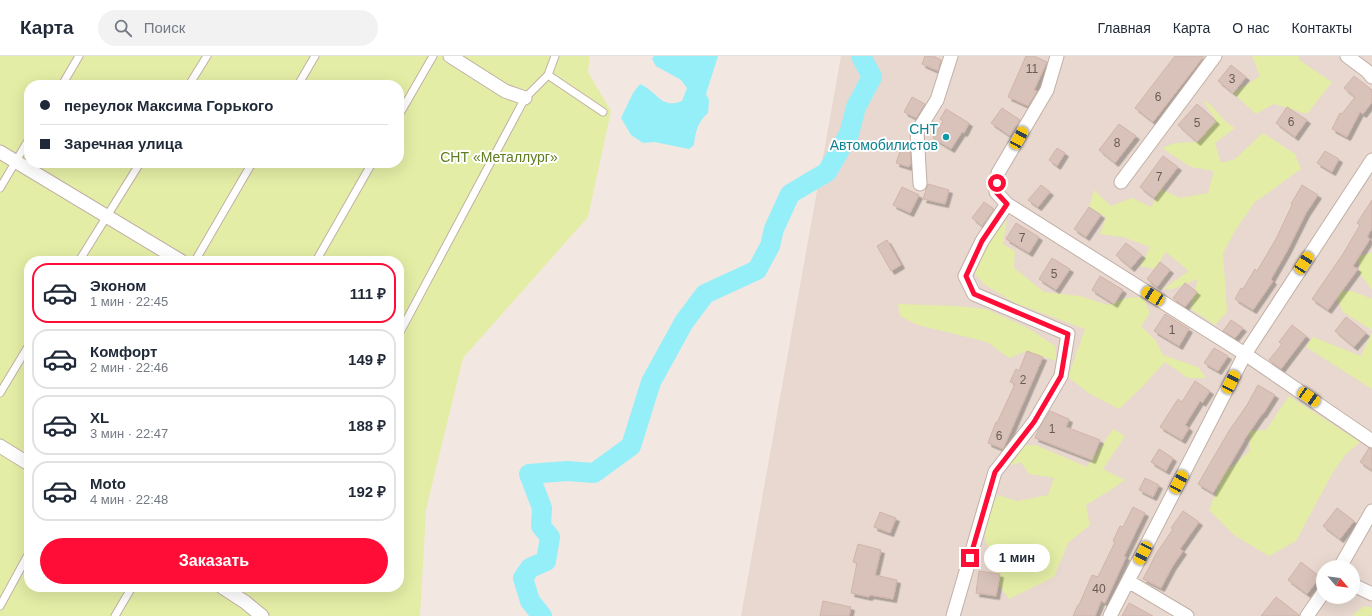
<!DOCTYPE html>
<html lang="ru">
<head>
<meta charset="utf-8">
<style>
	:root { --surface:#fff; --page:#f2f2f3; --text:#1f2937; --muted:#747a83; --line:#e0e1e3; --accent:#ff0d36 }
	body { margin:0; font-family:Helvetica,sans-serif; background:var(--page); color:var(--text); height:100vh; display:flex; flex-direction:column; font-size:15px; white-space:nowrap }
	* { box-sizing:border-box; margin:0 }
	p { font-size:13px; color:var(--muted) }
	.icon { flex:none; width:22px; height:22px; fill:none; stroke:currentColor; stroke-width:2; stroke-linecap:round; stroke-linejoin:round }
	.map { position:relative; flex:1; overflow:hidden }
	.details { position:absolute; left:24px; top:200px; width:380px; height:336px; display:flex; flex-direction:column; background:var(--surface); border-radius:16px; box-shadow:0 4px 16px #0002 }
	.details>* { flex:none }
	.banner { position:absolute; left:24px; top:24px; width:380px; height:88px; border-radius:16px; box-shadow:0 4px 16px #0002; display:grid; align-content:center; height:88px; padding:0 16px; background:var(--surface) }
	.needle { width:26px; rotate:118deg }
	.controls { position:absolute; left:1316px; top:504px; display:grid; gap:8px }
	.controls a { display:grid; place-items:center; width:44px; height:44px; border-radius:50%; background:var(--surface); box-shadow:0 4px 16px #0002; font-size:20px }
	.end { position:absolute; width:18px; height:18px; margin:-9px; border:5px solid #ff0d36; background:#fff; box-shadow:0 0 0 2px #fff }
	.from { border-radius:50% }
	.bubble { position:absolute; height:28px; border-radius:14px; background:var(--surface); box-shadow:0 4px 16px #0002; font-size:13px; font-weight:700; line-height:28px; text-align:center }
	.car { position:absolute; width:12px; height:24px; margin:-12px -6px; border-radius:5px; box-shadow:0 0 3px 1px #0007; background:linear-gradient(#f5c518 24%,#345 0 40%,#f5c518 0 76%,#345 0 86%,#f5c518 0) }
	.banner b { display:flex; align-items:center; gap:14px; height:38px; font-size:15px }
	.banner b+b { border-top:1px solid var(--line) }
	.banner i { width:10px; height:10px; background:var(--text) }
	ul { padding:7px 0 0; list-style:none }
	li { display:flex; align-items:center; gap:12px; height:60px; margin:0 8px 6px; padding:0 8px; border:2px solid var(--line); border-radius:16px }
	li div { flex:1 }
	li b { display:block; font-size:15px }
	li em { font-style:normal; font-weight:700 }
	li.current { border-color:var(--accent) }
	li>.icon { width:36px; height:36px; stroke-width:1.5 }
	.button { display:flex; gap:8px; margin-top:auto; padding:8px 16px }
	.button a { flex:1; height:46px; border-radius:24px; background:var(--accent); color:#fff; font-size:16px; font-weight:700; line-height:46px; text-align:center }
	header { display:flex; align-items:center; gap:24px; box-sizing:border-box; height:56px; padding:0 20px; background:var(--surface); border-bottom:1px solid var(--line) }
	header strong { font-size:19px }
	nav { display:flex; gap:22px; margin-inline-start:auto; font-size:14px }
	.search { width:280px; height:36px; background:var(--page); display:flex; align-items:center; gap:10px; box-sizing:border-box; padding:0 14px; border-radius:22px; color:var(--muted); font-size:15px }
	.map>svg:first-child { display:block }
	.residential { fill:#e8d8cf; fill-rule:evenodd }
	.green { fill:#e3eda5; fill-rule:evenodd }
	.water { fill:#95eff8 }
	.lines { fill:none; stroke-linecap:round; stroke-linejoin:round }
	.river { stroke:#95eff8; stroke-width:20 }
	.building { fill:#d9c2b9; stroke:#d1b4a8; filter:url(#shadow) }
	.lane-casing { stroke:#c2b0a6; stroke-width:9 }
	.street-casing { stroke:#c2b0a6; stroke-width:15 }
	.lane { stroke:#fff; stroke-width:7 }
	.street { stroke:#fff; stroke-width:13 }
	.route { stroke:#ff0d36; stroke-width:5 }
	.culture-dot { fill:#0f9aa8; stroke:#fff; stroke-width:1.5 }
	.labels { text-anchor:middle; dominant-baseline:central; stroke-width:4; stroke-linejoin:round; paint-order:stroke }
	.number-label { font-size:12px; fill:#6a5a54 }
	.culture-label { font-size:14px; fill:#0d838f; stroke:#fff; text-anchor:end }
	.park-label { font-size:14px; fill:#607d1f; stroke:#fff }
</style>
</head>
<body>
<header>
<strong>Карта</strong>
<div class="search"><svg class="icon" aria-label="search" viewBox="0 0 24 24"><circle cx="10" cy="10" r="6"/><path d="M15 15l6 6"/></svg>Поиск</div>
<nav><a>Главная</a><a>Карта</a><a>О нас</a><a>Контакты</a></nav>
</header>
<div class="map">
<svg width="1372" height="560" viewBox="0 0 1372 560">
	<defs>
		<filter id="shadow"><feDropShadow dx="3.5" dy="3.5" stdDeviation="0" flood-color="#0004"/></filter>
	</defs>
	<rect width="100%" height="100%" fill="#f3e8e1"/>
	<path class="residential" d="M841,0H1372V560H741ZM1323,511H1353V541H1323Z"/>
	<path class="green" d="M0,0H590L588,16L611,55L588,161L463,302L426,453L420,560H0ZM29,29H399V107H29ZM29,205H399V531H29Z
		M1252,0H1299V4L1332,26L1307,58L1274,48L1256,58L1233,37L1260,20Z
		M1203,44L1211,49L1225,65L1235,72L1215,87L1221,107L1235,103L1263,77L1295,98L1301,113L1254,147L1235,175L1223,197L1227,256L1215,269L1190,252L1198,223L1173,233H1163L1189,215L1166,196L1155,213L1140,210L1150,191L1123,181L1100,178L1106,161L1089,151L1094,134L1111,150L1132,142L1151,151L1161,133L1180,142L1208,137L1214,115L1191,111L1162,92L1175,87L1197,86L1216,65Z
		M1007,164L1003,188L1015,195L1014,212L1044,236L1080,240L1108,249L1126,242L1143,241L1150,257L1141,270L1156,285L1163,299L1198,311L1206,322H1188L1165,306L1143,330L1119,353L1090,338L1068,321L1085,273L1013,246L984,228L974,217L987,188Z
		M1372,196V234L1360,218L1358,201Z
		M1334,235H1352L1372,243V274L1343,256Z
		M898,248L957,250L986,253L1028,272L1055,290L1057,305L1043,301L1027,295L1009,302L987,286L918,269L900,260Z
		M1372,276V333L1306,291L1313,281L1361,300Z
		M1289,340L1360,386L1346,398L1333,416L1296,485L1269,500L1234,479L1209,454L1224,417L1250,395V375L1266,374Z
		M1113,373L1125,380L1103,413L1125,424L1109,435L1086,449L1090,469L1068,487L1054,521L1009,543L998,528L994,502L985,484L986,461L998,439L1017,445L1048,439L1054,422L1029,418L1021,406L1008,410L1015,390L1036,389L1087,411Z
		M1364,550L1372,552V559L1368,560H1352Z"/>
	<path class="water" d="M654,0H718L706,38L709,44L708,57C698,65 695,77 694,89L689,93L654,86L643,87L631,79L621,62L633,37L640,28C657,35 661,54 682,45L687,32L681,24L656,10L652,3Z"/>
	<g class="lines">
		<path class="river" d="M542,560L530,545L523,522L530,512L546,505L550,481L541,470L542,452L529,418L567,415L594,417L631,390L651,326L684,266L705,238L757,214L770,190L774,173L790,138L827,116L849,78L856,51L872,21L861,0"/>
	</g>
	<path class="building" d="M925,0H933L941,4L938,15L922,8Z
		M1026,0H1034L1047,6L1034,34L1037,35L1028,50L1008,41Z
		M1175,0H1204L1153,66L1135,52Z
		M1231,9L1246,21L1233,37L1218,25Z
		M1354,20L1372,34V46L1363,58L1360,56L1347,81L1332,73L1340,57L1342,58L1355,41L1344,32Z
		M912,41L925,48L916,62L904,56Z
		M1197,48L1216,65L1197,86L1178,69Z
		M1287,51L1307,64L1295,81L1276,67Z
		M1002,52L1020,64L1010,80L991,67Z
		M946,53L969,67L964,77L962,76L951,93L933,82L943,65L940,63Z
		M1119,68L1136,80L1115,107L1099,94Z
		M902,90L910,93L911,107L909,111L896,107Z
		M1057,92L1065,97L1057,110L1049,104Z
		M1325,95L1339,103L1332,116L1317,107Z
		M1163,100L1178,111L1154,142L1140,131Z
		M928,128L949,134L945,148L923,143Z
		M1041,129L1050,136L1038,151L1028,144Z
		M1302,129L1318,139L1306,157L1287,195L1271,223L1273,225L1253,254L1235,243L1241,232L1243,233L1255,213L1257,215L1276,183L1292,149L1291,148Z
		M902,131L919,139L910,157L893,149Z
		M1372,144V172L1367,181L1370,183L1353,210L1358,213L1328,254L1312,243L1343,198L1360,169L1357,167Z
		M984,146L994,153L982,170L972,162Z
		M1089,151L1101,159L1086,181L1074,173Z
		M1016,167L1039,181L1029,197L1006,183Z
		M887,184L901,209L891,215L877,190Z
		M1126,187L1142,199L1131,212L1116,199Z
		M1052,202L1070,213L1056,234L1039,223Z
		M1160,206L1170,214L1157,231L1147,223Z
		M1100,220L1123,234L1114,248L1092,234Z
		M1185,227L1197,236L1185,251L1173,242Z
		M1165,258L1189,273L1179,290L1154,275Z
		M1346,261L1366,277L1354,291L1335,275Z
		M1231,264L1243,272L1235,282L1223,275Z
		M1292,269L1306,280L1281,313L1269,304L1282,288L1279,286Z
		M1214,292L1228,300L1218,315L1204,307Z
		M1027,295L1043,301L1003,393L988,387L996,366L997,367L1015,328L1010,326L1016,313L1019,315Z
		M1195,325L1210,335L1202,347L1200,345L1185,369L1189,372L1182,384L1160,371L1178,343L1182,346Z
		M1258,329L1275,339L1263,358H1262L1244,384V385L1213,437L1198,428L1229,375L1247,349Z
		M1050,355L1069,363L1066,371L1100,384L1092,404L1035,382L1039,372Z
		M1369,392L1372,393V414L1360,406Z
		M1159,393L1173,402L1166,415L1151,406Z
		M1145,422L1159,429L1153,441L1139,434Z
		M1133,451L1145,457L1124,500L1126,501L1105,547L1101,545L1095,560H1073L1078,549H1079L1092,519L1098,521L1115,486L1113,485L1120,470L1123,471Z
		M1337,452L1354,465L1340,483L1323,470Z
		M1183,455L1199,466L1180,493L1183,495L1172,511L1161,532L1143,523L1156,498L1173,473L1171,472Z
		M880,456L896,462L890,477L874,471Z
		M858,488L881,494L875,519L897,524L893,543L870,539L869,541L851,537L857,507L853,506Z
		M1301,506L1320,521L1307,538L1288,524Z
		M979,515L1000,518L996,540L976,537Z
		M1276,541L1299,559V560H1261Z
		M823,545L851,551L849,560H820Z
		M1129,547L1153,560H1122Z"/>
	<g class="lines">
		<g class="lane-casing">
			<path id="lane" d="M548,19L603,56
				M62,29L79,0
				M189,29L207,0
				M298,29L315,0
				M399,59L433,0
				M0,132L29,83
				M79,205L140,107
				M195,205L252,107
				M316,205L372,107
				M399,278L525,42L548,19L555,0
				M0,337L29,289
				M0,550L29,497
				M115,560L132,531"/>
		</g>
		<g class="street-casing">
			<path id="street" d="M450,0L505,35L525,42
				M1057,0L1047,34L998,117L996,136L1007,148L1245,298L1372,385
				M1347,0L1367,15L1372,21
				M0,96L181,205
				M1121,126L1215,0
				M920,128L917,76L937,44L951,0
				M0,390L29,408
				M1340,511L1372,455
				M1128,525L1187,560
				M1353,529L1372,538
				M222,531L245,546L262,560
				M953,560L995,416L1034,366L1061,320L1068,278L974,238L965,220L982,185L1007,148
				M1110,560L1245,298L1372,104
				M1307,560L1323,537"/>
		</g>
		<use href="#lane" class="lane"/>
		<use href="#street" class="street"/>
	</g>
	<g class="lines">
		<path class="route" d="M970,502L995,416L1034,366L1061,320L1068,278L974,238L966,220L982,185L1007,148L996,136L997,127"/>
	</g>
	<circle class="culture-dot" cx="946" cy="81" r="4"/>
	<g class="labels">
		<g class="number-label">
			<text x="1032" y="13">11</text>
			<text x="1232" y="23">3</text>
			<text x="1158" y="41">6</text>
			<text x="1291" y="66">6</text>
			<text x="1197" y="67">5</text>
			<text x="1117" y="87">8</text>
			<text x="1159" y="121">7</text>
			<text x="1022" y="182">7</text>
			<text x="1054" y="218">5</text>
			<text x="1172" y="274">1</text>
			<text x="1023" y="324">2</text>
			<text x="1052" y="373">1</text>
			<text x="999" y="380">6</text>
			<text x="1099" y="533">40</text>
		</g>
		<g class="culture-label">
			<text x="938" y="73">СНТ<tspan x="938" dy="16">Автомобилистов</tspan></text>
		</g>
		<g class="park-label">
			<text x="499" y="101">СНТ «Металлург»</text>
		</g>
	</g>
</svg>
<div class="controls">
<a><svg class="needle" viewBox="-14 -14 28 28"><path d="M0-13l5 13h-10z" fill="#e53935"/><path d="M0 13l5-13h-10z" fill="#747a83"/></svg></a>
</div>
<i class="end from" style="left:997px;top:127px"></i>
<i class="end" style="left:970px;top:502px"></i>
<div class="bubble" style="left:984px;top:488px;width:66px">1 мин</div>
<i class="car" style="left:1019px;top:82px;rotate:29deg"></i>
<i class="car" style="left:1304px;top:207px;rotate:33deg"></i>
<i class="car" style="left:1153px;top:240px;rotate:302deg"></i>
<i class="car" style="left:1231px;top:326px;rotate:27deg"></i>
<i class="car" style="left:1309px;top:341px;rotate:124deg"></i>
<i class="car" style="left:1179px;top:426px;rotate:28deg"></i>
<i class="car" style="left:1143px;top:497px;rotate:207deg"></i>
<div class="banner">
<b><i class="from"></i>переулок Максима Горького</b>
<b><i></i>Заречная улица</b>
</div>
<section class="details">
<ul>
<li class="current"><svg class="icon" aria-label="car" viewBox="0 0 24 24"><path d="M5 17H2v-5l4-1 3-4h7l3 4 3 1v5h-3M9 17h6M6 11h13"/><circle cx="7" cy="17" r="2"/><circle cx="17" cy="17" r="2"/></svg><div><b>Эконом</b><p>1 мин · 22:45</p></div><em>111 ₽</em></li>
<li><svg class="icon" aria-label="car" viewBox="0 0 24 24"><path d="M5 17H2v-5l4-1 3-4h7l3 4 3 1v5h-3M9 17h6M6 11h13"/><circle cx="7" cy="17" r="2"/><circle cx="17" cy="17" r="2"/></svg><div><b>Комфорт</b><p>2 мин · 22:46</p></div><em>149 ₽</em></li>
<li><svg class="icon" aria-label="car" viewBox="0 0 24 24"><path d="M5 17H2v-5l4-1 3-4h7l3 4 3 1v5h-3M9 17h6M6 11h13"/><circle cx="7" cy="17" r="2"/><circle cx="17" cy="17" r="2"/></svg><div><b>XL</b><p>3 мин · 22:47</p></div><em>188 ₽</em></li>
<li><svg class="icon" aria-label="car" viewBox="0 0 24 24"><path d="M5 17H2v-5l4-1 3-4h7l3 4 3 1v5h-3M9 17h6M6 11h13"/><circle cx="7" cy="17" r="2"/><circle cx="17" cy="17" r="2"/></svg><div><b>Moto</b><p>4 мин · 22:48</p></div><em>192 ₽</em></li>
</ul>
<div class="button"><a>Заказать</a></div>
</section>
</div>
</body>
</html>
